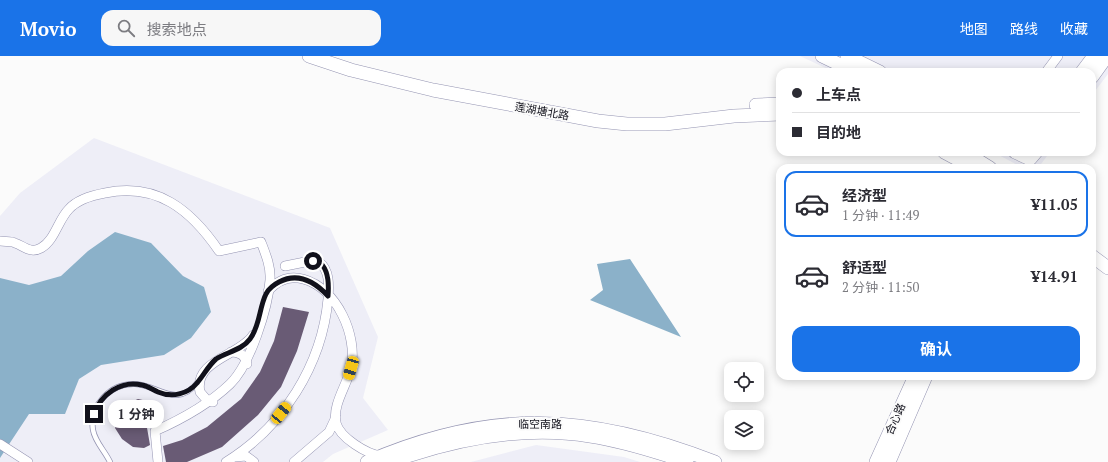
<!DOCTYPE html>
<html lang="zh">
<head>
<meta charset="utf-8">
<style>
	:root { --surface:#fff; --page:#f7f7f7; --text:#2b2b33; --muted:#7c7c81; --line:#e1e1e2; --accent:#1a73e8 }
	body { margin:0; font-family:"PT Serif","Noto Sans SC",serif; background:var(--page); color:var(--text); height:100vh; display:flex; flex-direction:column; font-size:15px; white-space:nowrap }
	* { box-sizing:border-box; margin:0 }
	p { font-size:13px; color:var(--muted) }
	.icon { flex:none; width:22px; height:22px; fill:none; stroke:currentColor; stroke-width:2; stroke-linecap:round; stroke-linejoin:round }
	.map { position:relative; flex:1; overflow:hidden }
	.side { position:absolute; left:776px; top:108px; width:320px; height:216px; display:flex; flex-direction:column; background:var(--surface); border-radius:12px; box-shadow:0 2px 10px #0003 }
	.side>* { flex:none }
	.hud { position:absolute; left:776px; top:12px; width:320px; height:88px; border-radius:12px; box-shadow:0 2px 10px #0003; display:grid; align-content:center; height:88px; padding:0 16px; background:var(--surface) }
	.tools { position:absolute; left:724px; top:306px; display:grid; gap:8px }
	.tools a { display:grid; place-items:center; width:40px; height:40px; border-radius:8px; background:var(--surface); box-shadow:0 2px 10px #0003; font-size:20px }
	.end { position:absolute; width:18px; height:18px; margin:-9px; border:5px solid #11111b; background:#fff; box-shadow:0 0 0 2px #fff }
	.from { border-radius:50% }
	.bubble { position:absolute; height:28px; border-radius:12px; background:var(--surface); box-shadow:0 2px 10px #0003; font-size:13px; font-weight:700; line-height:28px; text-align:center }
	.car { position:absolute; width:12px; height:24px; margin:-12px -6px; border-radius:5px; box-shadow:0 0 3px 1px #0007; background:linear-gradient(#f5c518 24%,#345 0 40%,#f5c518 0 76%,#345 0 86%,#f5c518 0) }
	.hud b { display:flex; align-items:center; gap:14px; height:38px; font-size:15px }
	.hud b+b { border-top:1px solid var(--line) }
	.hud i { width:10px; height:10px; background:var(--text) }
	ul { padding:7px 0 0; list-style:none }
	li { display:flex; align-items:center; gap:12px; height:66px; margin:0 8px 6px; padding:0 8px; border:2px solid transparent; border-radius:12px }
	li div { flex:1 }
	li b { display:block; font-size:15px }
	li em { font-style:normal; font-weight:700 }
	li.selected { border-color:var(--accent) }
	li>.icon { width:36px; height:36px; stroke-width:1.5 }
	.action { display:flex; gap:8px; margin-top:auto; padding:8px 16px }
	.action a { flex:1; height:46px; border-radius:12px; background:var(--accent); color:#fff; font-size:16px; font-weight:700; line-height:46px; text-align:center }
	header { display:flex; align-items:center; gap:24px; box-sizing:border-box; height:56px; padding:0 20px; background:var(--accent); color:#fff }
	header strong { font-size:19px }
	nav { display:flex; gap:22px; margin-inline-start:auto; font-size:14px }
	.search { width:280px; height:36px; background:var(--page); display:flex; align-items:center; gap:10px; box-sizing:border-box; padding:0 14px; border-radius:12px; color:var(--muted); font-size:15px }
	.map>svg:first-child { display:block }
	.built { fill:#eeeef7 }
	.water { fill:#8bb1c9 }
	.building { fill:#695b75 }
	.lines { fill:none; stroke-linecap:round; stroke-linejoin:round }
	.lane-casing { stroke:#9494b2; stroke-width:6 }
	.street-casing { stroke:#9494b2; stroke-width:10 }
	.secondary-casing { stroke:#9494b2; stroke-width:14 }
	.lane { stroke:#fff; stroke-width:4.5 }
	.street { stroke:#fff; stroke-width:9 }
	.secondary { stroke:#fff; stroke-width:13 }
	.route { stroke:#11111b; stroke-width:5 }
	.labels { text-anchor:middle; dominant-baseline:central; stroke-width:4; stroke-linejoin:round; paint-order:stroke }
	.street-label { font-size:11px; fill:#11111b; stroke:#fbfbfb }
</style>
</head>
<body>
<header>
<strong>Movio</strong>
<div class="search"><svg class="icon" aria-label="search" viewBox="0 0 24 24"><circle cx="10" cy="10" r="6"/><path d="M15 15l6 6"/></svg>搜索地点</div>
<nav><a>地图</a><a>路线</a><a>收藏</a></nav>
</header>
<div class="map">
<svg width="1108" height="406" viewBox="0 0 1108 406">
	<rect width="100%" height="100%" fill="#fbfbfb"/>
	<path class="built" d="M800,0H1108V18L1092,39V16H834Z
		M94,82L330,172L378,281L363,342L388,374L333,398L323,406H0V160L20,137Z
		M993,96H1050L1038,112H1023Z
		M536,389L624,401L640,406H471Z"/>
	<path class="water" d="M115,176L151,187L183,220L204,231L211,256L191,282L164,299L101,309L79,323L65,358H29L0,402V222L29,229L61,220L88,195Z
		M630,203L681,281L590,244L603,234L597,208Z"/>
	<path class="building" d="M283,251L309,256L297,295L281,331L258,359L222,391L187,406H166L163,390L182,384L207,371L241,343L260,316L274,285Z
		M138,343L147,345L155,349L162,359L146,366L150,389L144,392L133,391L122,383L115,372L116,359L124,349Z"/>
	<g class="lines">
		<g class="lane-casing">
			<path id="lane" d="M110,406C105,395 95,386 93,374C89,349 111,327 135,328C159,329 176,354 199,325"/>
		</g>
		<g class="street-casing">
			<path id="street" d="M1046,16L1058,0
				M0,185C5,186 11,185 15,187C24,190 30,198 41,192C55,184 58,164 69,153C77,144 94,139 105,137C157,126 191,154 219,195L261,186C266,199 271,211 270,224C268,252 250,309 230,328C208,349 182,363 155,375L158,406
				M268,235C277,225 289,219 303,223C337,232 358,280 351,312C347,329 332,349 336,367C340,382 367,398 381,400
				M231,296C239,296 246,299 247,308
				M213,346L206,343L200,336C193,304 241,299 253,279
				M0,388L28,406
				M235,401L246,400L254,406
				M226,406C283,371 322,309 328,243C329,230 330,214 319,206H305L285,210
				M294,406L329,376L336,361"/>
		</g>
		<g class="secondary-casing">
			<path id="secondary" d="M309,0L351,14L433,34L598,65L627,68H665L734,60L780,58
				M822,0L855,16
				M847,0L880,16
				M1082,16L1094,0
				M1092,21L1107,0
				M756,49L780,48
				M944,96L974,112
				M1015,96L1030,103L1036,96
				M966,97L990,112
				M1092,200L1108,212
				M367,406C491,352 590,357 715,406
				M390,406C454,383 523,369 590,380C623,385 655,395 687,406
				M876,406L915,320
				M889,406L926,320"/>
		</g>
		<use href="#lane" class="lane"/>
		<use href="#street" class="street"/>
		<use href="#secondary" class="secondary"/>
	</g>
	<g class="lines">
		<path class="route" d="M94,358C101,338 121,324 142,329C148,330 153,334 158,336C172,342 188,338 197,327C204,319 208,310 216,303C227,296 242,294 250,283C260,270 259,252 266,238C268,233 275,228 279,226C298,216 315,226 328,240C329,228 329,213 319,206L313,205"/>
	</g>
	<g class="labels">
		<g class="street-label">
			<text transform="translate(542 55) rotate(10)">莲湖塘北路</text>
			<text transform="translate(895 363) rotate(-66)">合心路</text>
			<text x="540" y="368">临空南路</text>
		</g>
	</g>
</svg>
<div class="tools">
<a><svg class="icon" aria-label="locate" viewBox="0 0 24 24"><circle cx="12" cy="12" r="6"/><path d="M12 2v4M12 18v4M2 12h4M18 12h4"/></svg></a>
<a><svg class="icon" aria-label="layers" viewBox="0 0 24 24"><path d="M12 4l9 5-9 5-9-5zM3 14l9 5 9-5"/></svg></a>
</div>
<i class="end from" style="left:313px;top:205px"></i>
<i class="end" style="left:94px;top:358px"></i>
<div class="bubble" style="left:108px;top:344px;width:56px">1 分钟</div>
<i class="car" style="left:351px;top:312px;rotate:196deg"></i>
<i class="car" style="left:281px;top:357px;rotate:39deg"></i>
<div class="hud">
<b><i class="from"></i>上车点</b>
<b><i></i>目的地</b>
</div>
<section class="side">
<ul>
<li class="selected"><svg class="icon" aria-label="car" viewBox="0 0 24 24"><path d="M5 17H2v-5l4-1 3-4h7l3 4 3 1v5h-3M9 17h6M6 11h13"/><circle cx="7" cy="17" r="2"/><circle cx="17" cy="17" r="2"/></svg><div><b>经济型</b><p>1 分钟 · 11:49</p></div><em>¥11.05</em></li>
<li><svg class="icon" aria-label="car" viewBox="0 0 24 24"><path d="M5 17H2v-5l4-1 3-4h7l3 4 3 1v5h-3M9 17h6M6 11h13"/><circle cx="7" cy="17" r="2"/><circle cx="17" cy="17" r="2"/></svg><div><b>舒适型</b><p>2 分钟 · 11:50</p></div><em>¥14.91</em></li>
</ul>
<div class="action"><a>确认</a></div>
</section>
</div>
</body>
</html>
